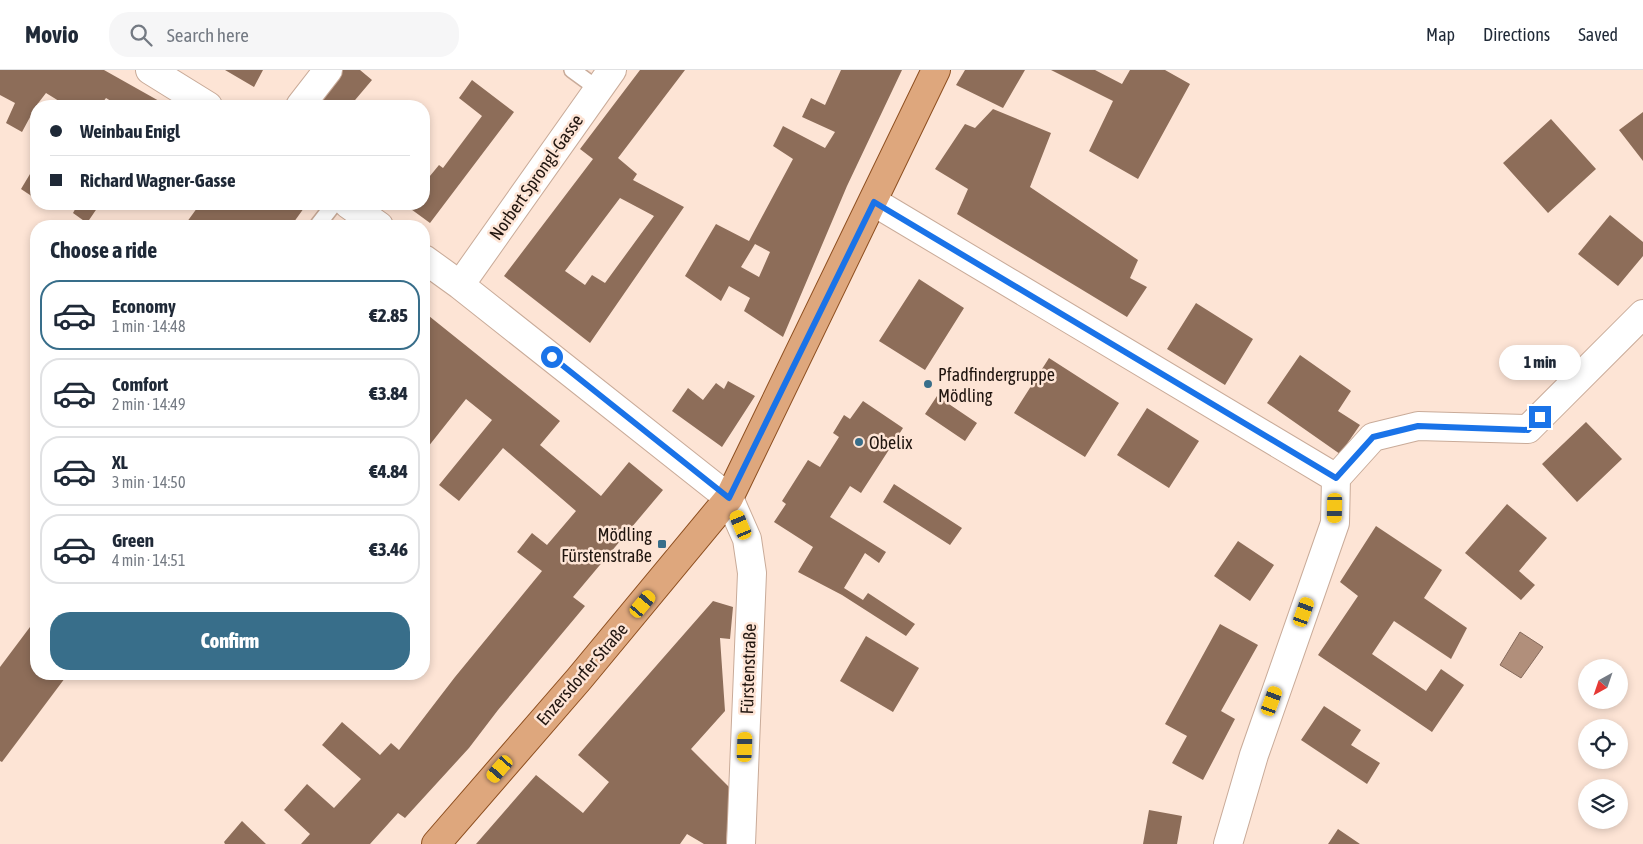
<!DOCTYPE html>
<html lang="en">
<head>
<meta charset="utf-8">
<style>
	:root { --surface:#fff; --page:#f6f6f7; --text:#1f2937; --muted:#747a83; --line:#e0e1e3; --accent:#386e8a }
	body { margin:0; font-family:"Asap Condensed",sans-serif; background:var(--page); color:var(--text); height:100vh; display:flex; flex-direction:column; font-size:19px; white-space:nowrap }
	* { box-sizing:border-box; margin:0 }
	p { font-size:16px; color:var(--muted) }
	.icon { flex:none; width:28px; height:28px; fill:none; stroke:currentColor; stroke-width:2; stroke-linecap:round; stroke-linejoin:round }
	.map { position:relative; flex:1; overflow:hidden }
	.panel { position:absolute; left:30px; top:150px; width:400px; height:460px; display:flex; flex-direction:column; background:var(--surface); border-radius:20px; box-shadow:0 2px 8px #0003 }
	.panel>* { flex:none }
	.top-card { position:absolute; left:30px; top:30px; width:400px; height:110px; border-radius:20px; box-shadow:0 2px 8px #0003; display:grid; align-content:center; height:110px; padding:0 20px; background:var(--surface) }
	.needle { width:32px; rotate:220deg }
	.controls { position:absolute; left:1578px; top:589px; display:grid; gap:10px }
	.controls a { display:grid; place-items:center; width:50px; height:50px; border-radius:50%; background:var(--surface); box-shadow:0 2px 8px #0003; font-size:25px }
	.end { position:absolute; width:22px; height:22px; margin:-11px; border:6px solid #1a73e8; background:#fff; box-shadow:0 0 0 2px #fff }
	.from { border-radius:50% }
	.bubble { position:absolute; height:35px; border-radius:18px; background:var(--surface); box-shadow:0 2px 8px #0003; font-size:16px; font-weight:800; line-height:35px; text-align:center }
	.car { position:absolute; width:15px; height:30px; margin:-15px -8px; border-radius:6px; box-shadow:0 0 4px 1px #0007; background:linear-gradient(#f5c518 24%,#345 0 40%,#f5c518 0 76%,#345 0 86%,#f5c518 0) }
	.top-card b { display:flex; align-items:center; gap:18px; height:48px; font-size:19px }
	.top-card b+b { border-top:1px solid var(--line) }
	.top-card i { width:12px; height:12px; background:var(--text) }
	ul { padding:0; list-style:none }
	li { display:flex; align-items:center; gap:15px; height:70px; margin:0 10px 8px; padding:0 10px; border:2px solid var(--line); border-radius:20px }
	li div { flex:1 }
	li b { display:block; font-size:19px }
	li em { font-style:normal; font-weight:800 }
	li.on { border-color:var(--accent) }
	li>.icon { width:45px; height:45px; stroke-width:1.5 }
	h2 { padding:0 20px; font-size:22px; line-height:60px }
	.action { display:flex; gap:10px; margin-top:auto; padding:10px 20px }
	.action a { flex:1; height:58px; border-radius:20px; background:var(--accent); color:#fff; font-size:20px; font-weight:800; line-height:58px; text-align:center }
	header { display:flex; align-items:center; gap:30px; box-sizing:border-box; height:70px; padding:0 25px; background:var(--surface); border-bottom:1px solid var(--line) }
	header strong { font-size:24px }
	nav { display:flex; gap:28px; margin-inline-start:auto; font-size:18px }
	.search { width:350px; height:45px; background:var(--page); display:flex; align-items:center; gap:12px; box-sizing:border-box; padding:0 18px; border-radius:20px; color:var(--muted); font-size:19px }
	.map>svg:first-child { display:block }
	.water { fill:#b18f7b; stroke:#866a5b }
	.building { fill:#8d6d59; fill-rule:evenodd }
	.lines { fill:none; stroke-linecap:round; stroke-linejoin:round }
	.service-casing { stroke:#c9ab99; stroke-width:18 }
	.minor-casing { stroke:#c9ab99; stroke-width:30 }
	.primary-casing { stroke:#8d4e1f; stroke-width:30 }
	.service { stroke:#fff; stroke-width:15 }
	.minor { stroke:#fff; stroke-width:28 }
	.primary { stroke:#dea77d; stroke-width:28 }
	.route { stroke:#1a73e8; stroke-width:6 }
	.poi-dot { fill:#386e8a; stroke:#fde4d5; stroke-width:2 }
	.labels { text-anchor:middle; dominant-baseline:central; stroke-width:5; stroke-linejoin:round; paint-order:stroke }
	.street-label { font-size:18px; fill:#20150f; stroke:#fde4d5 }
	.poi-label { font-size:18px; fill:#20150f; stroke:#fde4d5; text-anchor:start }
</style>
</head>
<body>
<header>
<strong>Movio</strong>
<div class="search"><svg class="icon" aria-label="search" viewBox="0 0 24 24"><circle cx="10" cy="10" r="6"/><path d="M15 15l6 6"/></svg>Search here</div>
<nav><a>Map</a><a>Directions</a><a>Saved</a></nav>
</header>
<div class="map">
<svg width="1643" height="774" viewBox="0 0 1643 774">
	<rect width="100%" height="100%" fill="#fde4d5"/>
	<path class="water" d="M1520,562L1543,577L1521,608L1500,595Z"/>
	<path class="building" d="M0,0H104L168,36H119L106,28L100,36H67L46,23L36,36L22,62L6,53L15,33L0,25Z
		M225,0H263L254,17Z
		M333,0H360L372,10L350,36H330L314,23Z
		M640,0H685L618,88L637,104L633,110L684,137L590,273L504,206L593,89L580,79ZM620,128L654,146L605,213L592,205L585,215L565,201Z
		M841,0H902L847,116L783,267L744,241L750,228L729,216L721,231L685,206L716,154L749,171L793,89L773,76L783,56L825,78L835,62L802,47L811,28L825,35ZM755,174L770,182L759,207L741,197Z
		M965,0H1025L1003,38L956,15Z
		M1051,0H1095L1122,14L1130,0H1165L1190,14L1138,109L1089,81L1113,31Z
		M472,10L514,42L430,153L404,134H424V111L425,112L439,95L443,98L482,46L459,28Z
		M993,39L1051,63L1030,117L1138,190L1130,208L1147,217L1127,247L957,144L968,119L935,99L965,54L975,58Z
		M1643,42V91L1619,60Z
		M1551,49L1596,99L1548,143L1503,93Z
		M36,94V129L21,119Z
		M78,134H100L87,153L73,143Z
		M200,134H299L304,138L291,156H184Z
		M1610,145L1643,172V186L1618,216L1578,184Z
		M919,209L964,238L925,300L879,271Z
		M1196,233L1253,269L1225,315L1167,279Z
		M424,242L560,351L540,375L601,426L629,392L663,420L573,527L585,536L498,640L469,678L405,748L398,743L370,774H301L310,764L284,740L307,714L334,738L361,709L322,675L342,652L380,685L391,673L399,680L455,607L542,501L517,482L532,463L547,475L576,441L503,378L459,431L439,415L492,350L466,329L424,382Z
		M1300,285L1351,321L1338,341L1360,355L1340,384L1267,333Z
		M1049,288L1119,333L1085,387L1014,343Z
		M728,311L755,326L722,377L672,341L688,318L703,330L716,313L724,319Z
		M937,326L977,353L965,371L925,344Z
		M863,331L903,358L861,423L850,416L830,447L886,482L879,493L865,483L844,518L863,530L868,523L915,554L906,566L842,525L798,502L813,477L774,452L786,434L782,431L808,390L820,397L839,367L833,363L844,345L850,349Z
		M1147,338L1199,371L1169,418L1117,385Z
		M1586,352L1622,389L1577,432L1542,394Z
		M894,414L962,458L950,475L883,432Z
		M1507,434L1547,468L1519,501L1535,515L1521,530L1465,483Z
		M1376,456L1442,500L1424,528L1467,558L1451,589L1394,551L1372,584L1426,621L1441,599L1464,615L1432,662L1318,585L1358,526L1340,512Z
		M1238,471L1274,495L1250,531L1214,506Z
		M713,531L733,537L730,569L720,568L725,641L691,679L730,718L726,774H704L687,764L680,774H476L536,705L583,743L609,712L578,685Z
		M36,549V604H68L2,692L0,691V597Z
		M1220,554L1258,575L1221,641L1235,649L1203,710L1172,693L1187,666L1165,654Z
		M866,566L919,598L893,642L840,611Z
		M1324,636L1361,660L1351,675L1380,693L1367,714L1301,670Z
		M1149,740L1182,746L1177,774H1143Z
		M242,751L266,774H225L224,772Z
		M1338,759L1360,774H1328Z"/>
	<g class="lines">
		<g class="service-casing">
			<path id="service" d="M572,0L598,19
				M317,156L334,134"/>
		</g>
		<g class="minor-casing">
			<path id="minor" d="M150,0L208,36
				M300,36L328,0
				M874,132L1336,408
				M348,134L379,156
				M424,189L460,215L729,428L747,469L752,503L741,774
				M460,215L612,0
				M1228,774L1254,685L1335,453L1336,408L1373,367L1418,356L1528,359L1643,244"/>
		</g>
		<g class="primary-casing">
			<path id="primary" d="M436,774L579,609L729,428L936,0"/>
		</g>
		<use href="#service" class="service"/>
		<use href="#minor" class="minor"/>
		<use href="#primary" class="primary"/>
	</g>
	<g class="lines">
		<path class="route" d="M552,287L729,428L874,132L1336,408L1373,367L1418,356L1528,360L1540,347"/>
	</g>
	<g class="poi-dot">
		<circle cx="928" cy="314" r="5"/>
		<circle cx="859" cy="372" r="5"/>
		<rect x="657" y="469" width="10" height="10" rx="2.5"/>
	</g>
	<g class="labels">
		<g class="street-label">
			<text transform="translate(536 107) rotate(-55)">Norbert Sprongl-Gasse</text>
			<text transform="translate(748 599) rotate(-88)">Fürstenstraße</text>
			<text transform="translate(582 604) rotate(-49)">Enzersdorfer Straße</text>
		</g>
		<g class="poi-label">
			<text x="938" y="304">Pfadfindergruppe<tspan x="938" dy="21">Mödling</tspan></text>
			<text x="869" y="372">Obelix</text>
			<text x="652" y="464" text-anchor="end">Mödling<tspan x="652" dy="21">Fürstenstraße</tspan></text>
		</g>
	</g>
</svg>
<div class="controls">
<a><svg class="needle" viewBox="-14 -14 28 28"><path d="M0-13l5 13h-10z" fill="#e53935"/><path d="M0 13l5-13h-10z" fill="#747a83"/></svg></a>
<a><svg class="icon" aria-label="locate" viewBox="0 0 24 24"><circle cx="12" cy="12" r="6"/><path d="M12 2v4M12 18v4M2 12h4M18 12h4"/></svg></a>
<a><svg class="icon" aria-label="layers" viewBox="0 0 24 24"><path d="M12 4l9 5-9 5-9-5zM3 14l9 5 9-5"/></svg></a>
</div>
<i class="end from" style="left:552px;top:287px"></i>
<i class="end" style="left:1540px;top:347px"></i>
<div class="bubble" style="left:1499px;top:275px;width:82px">1 min</div>
<i class="car" style="left:1335px;top:438px;rotate:181deg"></i>
<i class="car" style="left:741px;top:455px;rotate:337deg"></i>
<i class="car" style="left:643px;top:534px;rotate:40deg"></i>
<i class="car" style="left:1304px;top:542px;rotate:20deg"></i>
<i class="car" style="left:1272px;top:631px;rotate:20deg"></i>
<i class="car" style="left:745px;top:677px;rotate:2deg"></i>
<i class="car" style="left:500px;top:699px;rotate:221deg"></i>
<div class="top-card">
<b><i class="from"></i>Weinbau Enigl</b>
<b><i></i>Richard Wagner-Gasse</b>
</div>
<section class="panel">
<h2>Choose a ride</h2>
<ul>
<li class="on"><svg class="icon" aria-label="car" viewBox="0 0 24 24"><path d="M5 17H2v-5l4-1 3-4h7l3 4 3 1v5h-3M9 17h6M6 11h13"/><circle cx="7" cy="17" r="2"/><circle cx="17" cy="17" r="2"/></svg><div><b>Economy</b><p>1 min · 14:48</p></div><em>€2.85</em></li>
<li><svg class="icon" aria-label="car" viewBox="0 0 24 24"><path d="M5 17H2v-5l4-1 3-4h7l3 4 3 1v5h-3M9 17h6M6 11h13"/><circle cx="7" cy="17" r="2"/><circle cx="17" cy="17" r="2"/></svg><div><b>Comfort</b><p>2 min · 14:49</p></div><em>€3.84</em></li>
<li><svg class="icon" aria-label="car" viewBox="0 0 24 24"><path d="M5 17H2v-5l4-1 3-4h7l3 4 3 1v5h-3M9 17h6M6 11h13"/><circle cx="7" cy="17" r="2"/><circle cx="17" cy="17" r="2"/></svg><div><b>XL</b><p>3 min · 14:50</p></div><em>€4.84</em></li>
<li><svg class="icon" aria-label="car" viewBox="0 0 24 24"><path d="M5 17H2v-5l4-1 3-4h7l3 4 3 1v5h-3M9 17h6M6 11h13"/><circle cx="7" cy="17" r="2"/><circle cx="17" cy="17" r="2"/></svg><div><b>Green</b><p>4 min · 14:51</p></div><em>€3.46</em></li>
</ul>
<div class="action"><a>Confirm</a></div>
</section>
</div>
</body>
</html>
